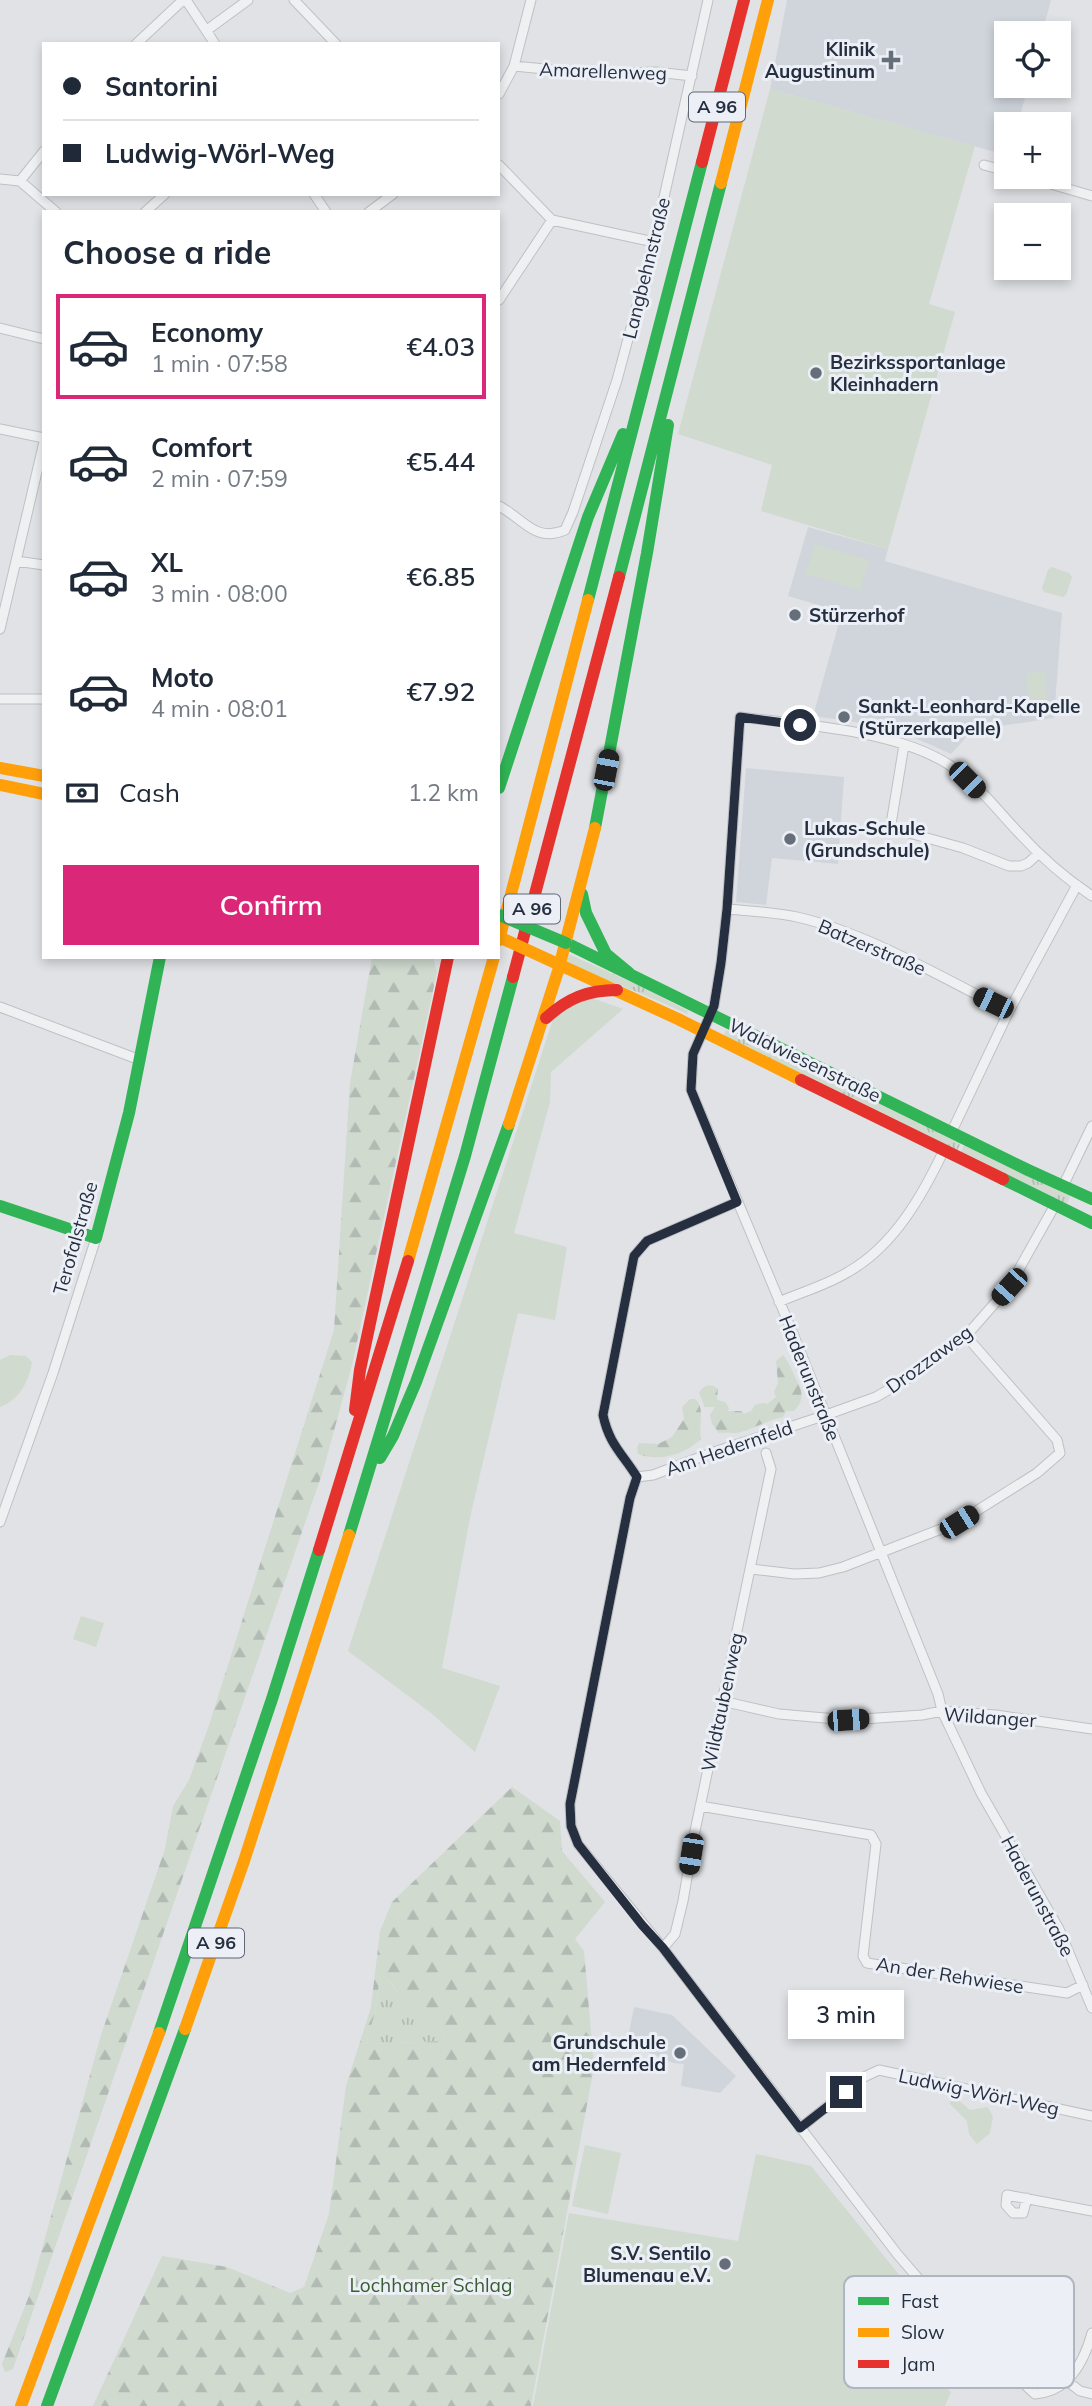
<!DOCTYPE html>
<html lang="en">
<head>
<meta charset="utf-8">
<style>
	body { margin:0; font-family:Mulish,sans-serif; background:#f6f6f7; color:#1f2937; height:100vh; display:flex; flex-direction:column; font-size:26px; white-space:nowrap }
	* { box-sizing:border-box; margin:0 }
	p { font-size:23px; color:#747a83 }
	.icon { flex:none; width:38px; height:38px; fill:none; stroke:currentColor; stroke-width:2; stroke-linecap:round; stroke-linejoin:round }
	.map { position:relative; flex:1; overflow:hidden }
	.details { position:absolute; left:42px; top:210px; width:458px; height:749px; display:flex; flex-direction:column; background:#fff; border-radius:0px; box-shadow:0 4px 10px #0003 }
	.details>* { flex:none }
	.hud { position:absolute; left:42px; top:42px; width:458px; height:154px; border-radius:0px; box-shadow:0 4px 10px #0003; display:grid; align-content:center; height:154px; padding:0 21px; background:#fff }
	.tools { position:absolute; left:994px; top:21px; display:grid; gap:14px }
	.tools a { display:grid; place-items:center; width:77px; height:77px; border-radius:0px; background:#fff; box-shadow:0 4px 10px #0003; font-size:35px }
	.end { position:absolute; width:32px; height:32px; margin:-16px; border:9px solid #252f40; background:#fff; box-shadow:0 0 0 4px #fff }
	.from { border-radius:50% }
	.bubble { position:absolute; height:49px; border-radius:0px; background:#fff; box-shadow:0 4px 10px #0003; font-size:23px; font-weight:600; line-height:49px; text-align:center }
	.car { position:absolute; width:21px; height:42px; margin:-21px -10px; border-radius:9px; box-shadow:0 0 5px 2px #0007; background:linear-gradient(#222 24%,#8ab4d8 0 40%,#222 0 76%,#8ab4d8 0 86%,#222 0) }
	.hud b { display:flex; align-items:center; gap:24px; height:66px; font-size:26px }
	.hud b+b { border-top:2px solid #e0e1e3 }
	.hud i { width:18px; height:18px; background:#1f2937 }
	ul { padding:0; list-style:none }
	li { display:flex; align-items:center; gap:21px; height:105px; margin:0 14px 10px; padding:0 7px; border:4px solid transparent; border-radius:0px }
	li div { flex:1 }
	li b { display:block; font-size:26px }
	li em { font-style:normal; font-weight:600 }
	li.selected { border-color:#db2777 }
	li>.icon { width:63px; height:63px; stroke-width:1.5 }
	h2 { padding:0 21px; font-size:32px; line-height:84px }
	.pay { display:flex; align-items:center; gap:18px; height:77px; padding:0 21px; font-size:26px }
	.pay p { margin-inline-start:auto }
	.primary-button { display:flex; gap:14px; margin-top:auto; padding:14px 21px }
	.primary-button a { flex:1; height:80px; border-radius:0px; background:#db2777; color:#fff; font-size:28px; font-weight:600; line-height:80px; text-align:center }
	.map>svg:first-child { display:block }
	.built { fill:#d0d5dc }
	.grass { fill:url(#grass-tufts) }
	.forest { fill:url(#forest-firs); fill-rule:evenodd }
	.park { fill:#d0dacf }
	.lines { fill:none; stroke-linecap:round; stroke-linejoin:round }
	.street-casing { stroke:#bec0c3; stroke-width:11 }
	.street { stroke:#eff0f2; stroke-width:9 }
	.fast { stroke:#30b455; stroke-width:12 }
	.slow { stroke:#ff9f0a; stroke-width:12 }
	.jam { stroke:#e5322d; stroke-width:12 }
	.fast-bridge { stroke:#30b455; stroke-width:12 }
	.slow-bridge { stroke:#ff9f0a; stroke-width:12 }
	.route { stroke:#252f40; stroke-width:9 }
	.poi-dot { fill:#666e7a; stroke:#ecf0f6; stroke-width:2.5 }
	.labels { text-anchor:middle; stroke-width:6; stroke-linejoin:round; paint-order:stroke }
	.shield { fill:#ecf0f6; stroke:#616977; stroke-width:2 }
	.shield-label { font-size:18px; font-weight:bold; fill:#252f40 }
	.poi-label { font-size:19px; font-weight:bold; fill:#252f40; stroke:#ecf0f6; text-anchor:start }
	.street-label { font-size:19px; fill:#252f40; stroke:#ecf0f6 }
	.park-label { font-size:19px; fill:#3a5d31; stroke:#ecf0f6 }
	.key { fill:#ecf0f6; stroke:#b0b6bf; stroke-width:2 }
	.key-label { font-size:19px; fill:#252f40 }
</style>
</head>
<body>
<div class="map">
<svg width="1092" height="2406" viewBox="0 0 1092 2406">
	<defs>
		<pattern id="grass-tufts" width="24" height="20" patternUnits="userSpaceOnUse" patternTransform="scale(1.75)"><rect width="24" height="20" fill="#d0dacf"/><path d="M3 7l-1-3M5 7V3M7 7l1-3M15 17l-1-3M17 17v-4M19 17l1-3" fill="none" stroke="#b2bbb3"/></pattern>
		<pattern id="forest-firs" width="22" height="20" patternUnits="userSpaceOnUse" patternTransform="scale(1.75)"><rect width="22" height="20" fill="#d0dacf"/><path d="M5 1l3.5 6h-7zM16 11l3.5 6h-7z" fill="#b2bbb3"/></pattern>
	</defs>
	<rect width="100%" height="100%" fill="#e0e2e5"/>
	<path class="built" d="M787,0H1051L1042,33H1006V86H1028L1018,124H1006V155L770,89Z
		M808,527L888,549L885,561L1062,613L1054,718L973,730L951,754L909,735L855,722L813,716L842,612L788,596Z
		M746,768L844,777L838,864L772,858L766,905L736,902Z
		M634,2007L672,2015L736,2076L720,2093L681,2086L684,2064L673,2063L627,2043Z"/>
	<path class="grass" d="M568,954L638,985L688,1011L687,1014C647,995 606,980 565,963Z
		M726,1030L796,1065H806L962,1142L956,1152L723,1037Z
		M965,1143L1070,1196L1066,1206L960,1154Z
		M380,1974C391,1982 396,1990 404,2000C414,2011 427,2016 440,2021L444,2041L366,2044L376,2009Z"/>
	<path class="forest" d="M372,957H433L437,972L352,1365L323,1471L13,2369L5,2372L2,2364L29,2296L101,2035L165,1849L173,1806L189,1780L209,1725L334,1330L350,1083Z
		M783,1355C790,1364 792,1371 797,1381C803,1392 804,1401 794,1411H786L783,1417C767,1421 756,1427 741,1432C733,1434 726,1432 719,1433L712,1424L710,1415L715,1407H705L699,1393C703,1385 711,1383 718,1389L717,1400L725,1402L729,1408L728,1411H741L744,1414L751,1411L755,1405L763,1403L767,1404L776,1397L774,1392L778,1383L776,1361Z
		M690,1399H695C706,1408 698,1425 701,1439C684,1455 659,1462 638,1454L637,1447L639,1443L658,1444L672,1437L684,1419L682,1407Z
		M512,1787L560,1821L562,1851L605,1902L575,1939L584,1951L594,2067L531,2406H93L162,2256L227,2267L290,2293L304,2287L329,2214L346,2086L371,2007L380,1931L392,1902ZM380,1975C392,1981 396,1990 404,2000C414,2011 427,2016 440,2021L444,2041L366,2044L376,2009Z"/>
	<path class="park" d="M770,89L975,146L929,304L955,312L888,549L761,511L772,465L678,434Z
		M815,544L869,560L860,590L806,574Z
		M1052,567L1069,573L1072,577L1066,595L1063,597L1044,592L1042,588L1048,570Z
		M1045,672L1047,699L1028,700L1026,673Z
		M592,998L623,1009L551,1072L550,1102L514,1233L567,1247L555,1320L518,1313L471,1513L442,1668L500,1686L475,1752L431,1713L348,1651L555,1013Z
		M10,1355L26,1356L32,1362C28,1383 20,1399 0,1407V1360Z
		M81,1616L104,1623L96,1647L73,1639Z
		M956,2098L970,2110L988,2107L993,2117L990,2133L977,2144L969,2134L967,2121L949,2103Z
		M585,2145L621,2153L608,2214L572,2206Z
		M756,2154L811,2166L909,2287L891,2339L951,2392L945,2406H533L569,2213L738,2241Z"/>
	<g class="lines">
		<defs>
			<path id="street" d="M186,0L215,44
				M294,0L336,44
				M207,30L248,0
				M136,44L183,0
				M514,66L596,74L656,72L692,76
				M499,94L514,66L531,0
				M499,165L552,220L654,242
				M984,165L1006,171
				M1027,177L1092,196
				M0,179L20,181L56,212
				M20,181L44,151
				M314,194L326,212
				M145,212L165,194
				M369,212L393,194
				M499,300L552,220
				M0,328L44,339
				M0,429L44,438
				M499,506C524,519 535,543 565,530L573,512L617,380L654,242L708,0
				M16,561L44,565
				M0,629L44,442
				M0,699H44
				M904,745L891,824L895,829L963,848L1009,866H1021L1028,863L1038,854
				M1092,896C1065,878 1041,857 1019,833C999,812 976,782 951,766C897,730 804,725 740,717L727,909L721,963L714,1006L693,1054L691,1090L794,1336L938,1694L942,1711L981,1793L1059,1929L1092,2008
				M727,909C750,911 774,912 797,917C868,933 944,979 1009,1011
				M0,1007L140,1060
				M952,1131L1009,1011L1077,885
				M1063,1186L1092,1126
				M779,1302C802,1292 827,1285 848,1272C894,1246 922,1196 944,1150
				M637,1477L630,1498L570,1804L571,1826L578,1844L663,1948L898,2255L957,2323L1035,2394C1068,2392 1084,2362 1092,2333
				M637,1477L653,1475L714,1452L826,1415L876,1397L912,1376L966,1336L1009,1287L1055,1205
				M637,1477C622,1453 610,1446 603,1415L634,1256L647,1241L737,1202
				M0,1522L53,1373L96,1238
				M751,1569L794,1574L819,1573L843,1567L959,1522L1037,1473L1060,1453L1057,1440L966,1336
				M722,1701L779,1714L848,1720L922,1715L942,1711L996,1715L1092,1729
				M700,1806L871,1835L876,1844L863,1956L867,1963L1067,1993L1083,1985
				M663,1948L675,1934L683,1901L695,1831L771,1469L766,1453
				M800,2128L864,2077L879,2070L1092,2116
				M1027,2198L1023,2213H1013L1006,2205L1007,2195L1092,2211
				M1067,2381L1080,2391L1092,2394"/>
		</defs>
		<use href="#street" class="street-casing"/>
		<use href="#street" class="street"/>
		<path class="fast" d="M619,577L721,183
			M588,600L702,162
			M499,788L588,517L623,434
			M595,828L647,553L668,425
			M582,894L586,913L606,954L629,973
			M566,943L1028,1170L1092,1199
			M1003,1179L1092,1223
			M0,1206L96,1238L129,1113L160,957
			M380,1458L393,1436L416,1382L509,1124
			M349,1535L465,1156L513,977
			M159,2033L272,1699L319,1550
			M47,2406L185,2029"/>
		<path class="slow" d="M721,183L768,0
			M0,768L44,776
			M0,785L44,794
			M499,940L588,600
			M560,965L678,1019L801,1080
			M509,1124L558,971L595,828
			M408,1261L494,957
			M185,2029L244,1861L349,1535
			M21,2406L159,2033"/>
		<path class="jam" d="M702,162L744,0
			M513,977L619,577
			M546,1018C568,998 588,990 617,990
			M801,1080L1003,1179
			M355,1410L360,1370L448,957
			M319,1550L408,1261"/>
		<path class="fast-bridge" d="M499,915L566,943"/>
		<path class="slow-bridge" d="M499,937L560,965"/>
	</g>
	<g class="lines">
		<path class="route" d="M800,725L740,717L727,909L721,963L714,1006L693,1054L691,1090L737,1202L647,1241L634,1256L603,1415C609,1444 622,1453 637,1477L630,1498L570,1804L571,1826L578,1844L642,1925L663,1948L800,2128L846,2092"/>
	</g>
	<g class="poi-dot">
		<path d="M887.5 49.5h7v7h7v7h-7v7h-7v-7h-7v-7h7z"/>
		<circle cx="816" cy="373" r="7"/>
		<circle cx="795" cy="615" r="7"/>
		<circle cx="844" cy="717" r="7"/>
		<circle cx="790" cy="839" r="7"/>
		<circle cx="680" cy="2053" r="7"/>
		<circle cx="725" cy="2264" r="7"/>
	</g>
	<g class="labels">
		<g class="shield">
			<rect x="689" y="92.5" width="56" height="29" rx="5"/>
			<rect x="504" y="894.5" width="56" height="29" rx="5"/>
			<rect x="188" y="1928.5" width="56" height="29" rx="5"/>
		</g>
		<g class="shield-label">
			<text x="717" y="113">A 96</text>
			<text x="532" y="915">A 96</text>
			<text x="216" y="1949">A 96</text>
		</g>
		<g class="poi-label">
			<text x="875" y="56" text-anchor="end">Klinik<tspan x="875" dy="22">Augustinum</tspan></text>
			<text x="830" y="369">Bezirkssportanlage<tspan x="830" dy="22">Kleinhadern</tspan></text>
			<text x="809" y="622">Stürzerhof</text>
			<text x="858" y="713">Sankt-Leonhard-Kapelle<tspan x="858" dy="22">(Stürzerkapelle)</tspan></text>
			<text x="804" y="835">Lukas-Schule<tspan x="804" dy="22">(Grundschule)</tspan></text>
			<text x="666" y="2049" text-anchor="end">Grundschule<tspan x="666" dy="22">am Hedernfeld</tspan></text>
			<text x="711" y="2260" text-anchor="end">S.V. Sentilo<tspan x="711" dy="22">Blumenau e.V.</tspan></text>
		</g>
		<g class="street-label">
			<text transform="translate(603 71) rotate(2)" y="7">Amarellenweg</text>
			<text transform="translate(646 268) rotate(-76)" y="7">Langbehnstraße</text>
			<text transform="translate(872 947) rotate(23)" y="7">Batzerstraße</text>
			<text transform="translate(805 1060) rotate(26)" y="7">Waldwiesenstraße</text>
			<text transform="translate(75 1238) rotate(-74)" y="7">Terofalstraße</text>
			<text transform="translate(929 1359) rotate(-36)" y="7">Drozzaweg</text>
			<text transform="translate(810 1378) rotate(68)" y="7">Haderunstraße</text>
			<text transform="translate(729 1448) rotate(-19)" y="7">Am Hedernfeld</text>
			<text transform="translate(722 1702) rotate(-78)" y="7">Wildtaubenweg</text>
			<text transform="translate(990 1717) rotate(4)" y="7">Wildanger</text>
			<text transform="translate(1038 1896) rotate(62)" y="7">Haderunstraße</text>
			<text transform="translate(950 1975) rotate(9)" y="7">An der Rehwiese</text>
			<text transform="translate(979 2092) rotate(12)" y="7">Ludwig-Wörl-Weg</text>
		</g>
		<g class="park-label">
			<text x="431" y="2292">Lochhamer Schlag</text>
		</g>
	</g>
	<rect x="844" y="2276" width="230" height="112" rx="10" class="key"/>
	<rect x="858" y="2297" width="31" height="8" fill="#30b455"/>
	<rect x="858" y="2328" width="31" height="9" fill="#ff9f0a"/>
	<rect x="858" y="2360" width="31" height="8" fill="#e5322d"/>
	<g class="key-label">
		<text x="901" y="2308">Fast</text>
		<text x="901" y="2339">Slow</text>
		<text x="901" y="2371">Jam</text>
	</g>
</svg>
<div class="tools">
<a><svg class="icon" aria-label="locate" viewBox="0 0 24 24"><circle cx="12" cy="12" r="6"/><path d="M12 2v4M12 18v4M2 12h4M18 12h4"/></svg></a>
<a>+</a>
<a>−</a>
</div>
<i class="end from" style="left:800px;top:725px"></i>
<i class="end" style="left:846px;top:2092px"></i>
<div class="bubble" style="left:788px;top:1990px;width:116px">3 min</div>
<i class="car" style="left:606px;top:770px;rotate:11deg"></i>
<i class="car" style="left:967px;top:780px;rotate:135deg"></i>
<i class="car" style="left:993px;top:1003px;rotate:296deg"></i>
<i class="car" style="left:1009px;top:1287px;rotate:222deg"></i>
<i class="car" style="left:959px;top:1522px;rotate:58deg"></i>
<i class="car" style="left:848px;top:1720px;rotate:86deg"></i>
<i class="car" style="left:691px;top:1854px;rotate:189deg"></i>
<div class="hud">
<b><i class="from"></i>Santorini</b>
<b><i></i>Ludwig-Wörl-Weg</b>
</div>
<section class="details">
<h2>Choose a ride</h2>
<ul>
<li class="selected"><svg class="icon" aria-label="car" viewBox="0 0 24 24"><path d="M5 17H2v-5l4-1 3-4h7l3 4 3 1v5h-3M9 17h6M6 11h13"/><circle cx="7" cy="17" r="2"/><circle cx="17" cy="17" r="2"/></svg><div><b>Economy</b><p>1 min · 07:58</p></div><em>€4.03</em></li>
<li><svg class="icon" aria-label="car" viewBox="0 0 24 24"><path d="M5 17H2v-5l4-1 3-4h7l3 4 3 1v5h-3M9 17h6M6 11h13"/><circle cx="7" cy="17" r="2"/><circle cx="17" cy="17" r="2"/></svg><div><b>Comfort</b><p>2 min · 07:59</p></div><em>€5.44</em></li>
<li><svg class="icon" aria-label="car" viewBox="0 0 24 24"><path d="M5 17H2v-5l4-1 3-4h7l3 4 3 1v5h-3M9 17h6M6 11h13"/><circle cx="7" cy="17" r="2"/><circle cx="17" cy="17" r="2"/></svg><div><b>XL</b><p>3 min · 08:00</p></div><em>€6.85</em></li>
<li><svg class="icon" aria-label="car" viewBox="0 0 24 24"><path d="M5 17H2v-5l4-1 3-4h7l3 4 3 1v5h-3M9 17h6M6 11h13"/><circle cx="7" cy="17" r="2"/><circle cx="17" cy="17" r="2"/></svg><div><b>Moto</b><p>4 min · 08:01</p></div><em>€7.92</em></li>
</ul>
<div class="pay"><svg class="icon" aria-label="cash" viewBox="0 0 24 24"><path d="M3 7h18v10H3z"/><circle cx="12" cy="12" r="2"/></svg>Cash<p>1.2 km</p></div>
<div class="primary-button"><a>Confirm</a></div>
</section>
</div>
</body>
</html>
